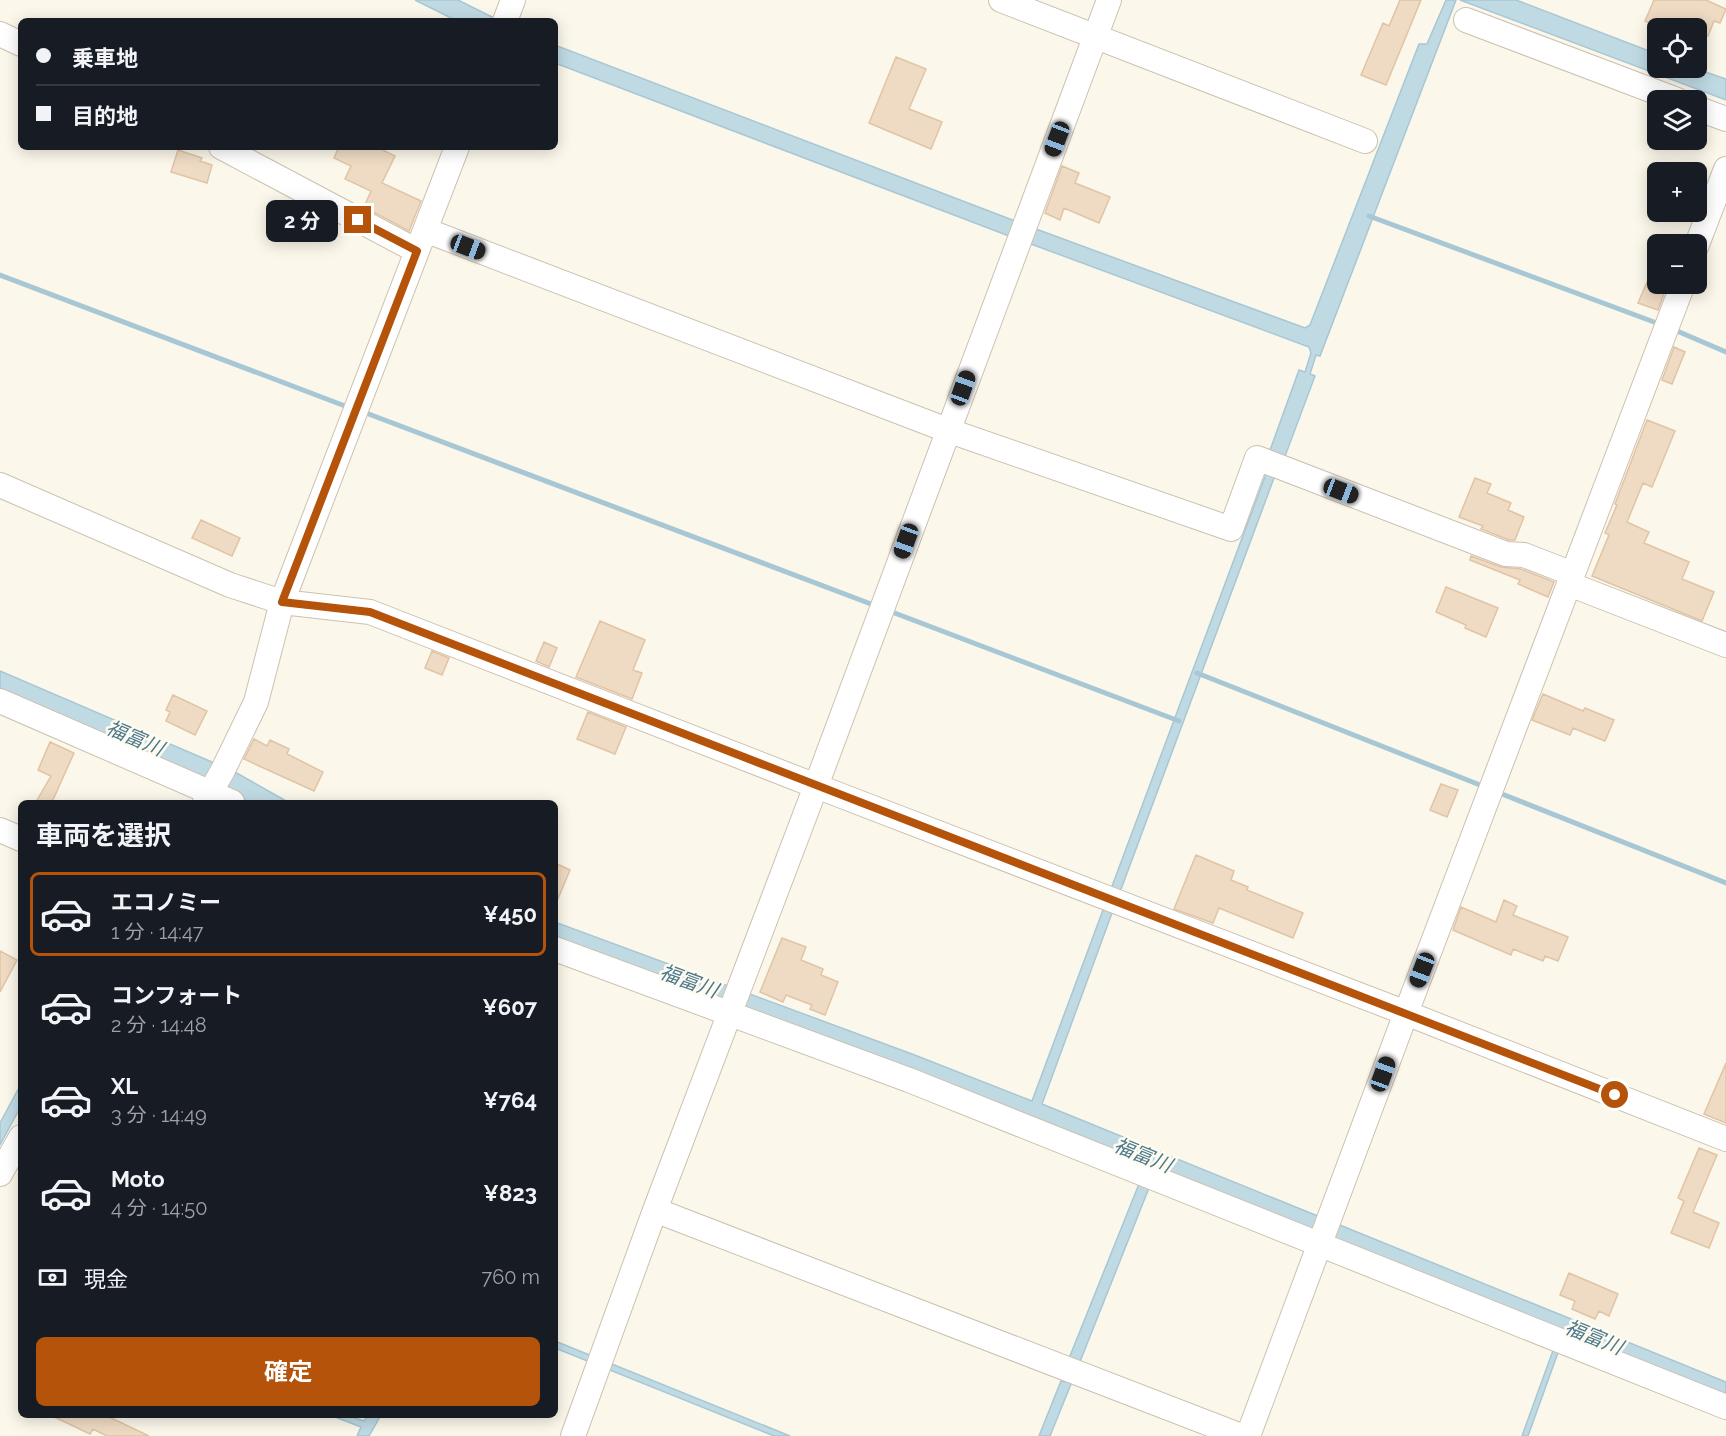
<!DOCTYPE html>
<html lang="ja">
<head>
<meta charset="utf-8">
<style>
	body { margin:0; font-family:Raleway,"Noto Sans JP",sans-serif; background:#20242c; color:#f1f3f6; height:100vh; display:flex; flex-direction:column; font-size:22px; white-space:nowrap }
	* { box-sizing:border-box; margin:0 }
	p { font-size:20px; color:#9ea1a6 }
	.icon { flex:none; width:33px; height:33px; fill:none; stroke:currentColor; stroke-width:2; stroke-linecap:round; stroke-linejoin:round }
	.map { position:relative; flex:1; overflow:hidden }
	.side { position:absolute; left:18px; top:800px; width:540px; height:618px; display:flex; flex-direction:column; background:#171b24; border-radius:9px; box-shadow:0 3px 15px #0003 }
	.side>* { flex:none }
	.hud { position:absolute; left:18px; top:18px; width:540px; height:132px; border-radius:9px; box-shadow:0 3px 15px #0003; display:grid; align-content:center; height:132px; padding:0 18px; background:#171b24 }
	.controls { position:absolute; left:1647px; top:18px; display:grid; gap:12px }
	.controls a { display:grid; place-items:center; width:60px; height:60px; border-radius:9px; background:#171b24; box-shadow:0 3px 15px #0003; font-size:30px }
	.end { position:absolute; width:27px; height:27px; margin:-14px; border:8px solid #b45309; background:#fff; box-shadow:0 0 0 3px #fff }
	.from { border-radius:50% }
	.bubble { position:absolute; height:42px; border-radius:9px; background:#171b24; box-shadow:0 3px 15px #0003; font-size:20px; font-weight:700; line-height:42px; text-align:center }
	.car { position:absolute; width:18px; height:36px; margin:-18px -9px; border-radius:8px; box-shadow:0 0 4px 2px #0007; background:linear-gradient(#222 24%,#8ab4d8 0 40%,#222 0 76%,#8ab4d8 0 86%,#222 0) }
	.hud b { display:flex; align-items:center; gap:21px; height:57px; font-size:22px }
	.hud b+b { border-top:2px solid #363941 }
	.hud i { width:15px; height:15px; background:#f1f3f6 }
	ul { padding:0; list-style:none }
	li { display:flex; align-items:center; gap:18px; height:84px; margin:0 12px 9px; padding:0 6px; border:3px solid transparent; border-radius:9px }
	li div { flex:1 }
	li b { display:block; font-size:22px }
	li em { font-style:normal; font-weight:700 }
	li.on { border-color:#b45309 }
	li>.icon { width:54px; height:54px; stroke-width:1.5 }
	h2 { padding:0 18px; font-size:27px; line-height:72px }
	.pay { display:flex; align-items:center; gap:15px; height:66px; padding:0 18px; font-size:22px }
	.pay p { margin-inline-start:auto }
	.cta { display:flex; gap:12px; margin-top:auto; padding:12px 18px }
	.cta a { flex:1; height:69px; border-radius:9px; background:#b45309; color:#fff; font-size:24px; font-weight:700; line-height:69px; text-align:center }
	.map>svg:first-child { display:block }
	.water { fill:#c0dae4; stroke:#a7c7d5; stroke-width:1.5 }
	.lines { fill:none; stroke-linecap:round; stroke-linejoin:round }
	.stream { stroke:#a7c7d5; stroke-width:5 }
	.building { fill:#efdbc4; stroke:#e0c4a5; stroke-width:1.5 }
	.minor-casing { stroke:#cdc1b1; stroke-width:26 }
	.minor { stroke:#fff; stroke-width:24 }
	.route { stroke:#b45309; stroke-width:8 }
	.labels { text-anchor:middle; stroke-width:5; stroke-linejoin:round; paint-order:stroke }
	.water-label { font-size:20px; font-style:italic; fill:#4d798d; stroke:#fefbf1 }
</style>
</head>
<body>
<div class="map">
<svg width="1726" height="1436" viewBox="0 0 1726 1436">
	<rect width="100%" height="100%" fill="#fbf7ea"/>
	<path class="water" d="M415,0H458L492,17L491,21H457Z
		M1446,0H1456L1320,356L1316,355L1310,374L1315,376L1284,459L1272,476L1274,478L1120,892L1109,912L1112,913L1042,1104L1726,1382V1401L1564,1336L1528,1436H1522L1559,1334L1151,1183L1079,1364L1075,1363L1069,1383L1071,1384L1050,1436H1039L1061,1381L1065,1382L1071,1363L1068,1361L1141,1179L555,949V922L912,1054L1032,1101L1103,910H1106L1111,889L1266,474L1268,475L1269,453L1299,370L1305,372L1311,353L1309,347L1031,244L1032,240L1009,236L555,63V45L1036,229L1305,328L1310,325L1419,44H1427Z
		M1460,0H1516L1657,54L1658,68H1694L1726,79V100Z
		M0,671L233,771L288,802H249L209,782L0,688Z
		M21,1084V1106L0,1145V1123Z
		M555,1341L790,1436H774L555,1348Z
		M330,1415H346L364,1421L368,1415H381L369,1436H357L361,1427Z"/>
	<g class="lines">
		<path class="stream" d="M1369,216L1654,322
			M0,275L345,406
			M1677,331L1726,352
			M366,413L871,604
			M892,612L1179,721
			M1197,673L1480,785
			M1502,794L1726,883"/>
	</g>
	<path class="building" d="M1400,0H1421L1386,85L1361,75L1383,23L1389,26Z
		M1654,0H1706L1726,9L1720,23L1714,21L1708,36L1696,31V28H1662L1645,21Z
		M896,57L926,69L909,109L942,122L931,149L869,123Z
		M339,147H377L395,156L382,183L421,201L409,231L364,207L371,191L345,179L351,166L334,158Z
		M178,150L202,158L200,161L212,165L207,183L171,172Z
		M1062,166L1079,173L1075,183L1110,197L1099,223L1064,208L1060,220L1045,213Z
		M1648,280L1666,288L1658,310L1638,303Z
		M1674,347L1685,352L1672,384L1662,380Z
		M1647,420L1675,431L1652,487L1643,483L1627,522L1649,532L1644,543L1689,562L1682,579L1714,592L1702,621L1592,576L1609,535L1605,533L1617,505L1615,504Z
		M1475,478L1491,484L1487,493L1511,503L1508,510L1524,517L1515,540H1509L1481,529L1483,526L1459,517Z
		M201,520L240,538L232,556L192,538Z
		M1471,556L1501,567L1521,569L1554,582L1548,597L1518,584L1520,580L1470,560Z
		M1446,587L1498,608L1486,637L1465,628L1466,625L1436,612Z
		M600,621L645,640L633,670L642,673L632,699L576,677Z
		M544,642L557,648L549,667L536,661Z
		M432,651L449,658L442,675L425,668Z
		M1543,694L1583,711L1585,708L1614,720L1605,741L1573,728L1570,735L1532,720Z
		M173,695L207,711L195,735L166,721L170,712L166,710Z
		M588,712L626,727L615,754L577,739Z
		M254,739L267,746L270,740L289,749L287,754L323,772L314,791L244,759Z
		M50,742L74,753L52,802H36L51,776L38,770Z
		M1441,784L1458,790L1447,817L1430,810Z
		M1196,855L1234,871L1231,880L1248,887L1247,890L1303,913L1293,938L1219,908L1213,923L1174,909Z
		M555,863L570,870L555,906Z
		M1504,900L1517,906L1513,915L1568,937L1558,961L1545,956L1543,961L1513,949L1511,955L1453,930L1461,907L1496,922Z
		M782,938L806,947L801,960L823,969L821,975L838,982L825,1015L810,1009L812,1005L786,995L783,1002L760,992Z
		M0,951L17,960L0,992Z
		M1726,1063V1123L1704,1114Z
		M1699,1148L1717,1155L1693,1212L1719,1223L1709,1248L1671,1233L1684,1201L1678,1198Z
		M1569,1273L1618,1294L1609,1316L1599,1311L1595,1319L1572,1309L1575,1301L1560,1295Z
		M48,1414H103L149,1436H107L93,1429L90,1434Z"/>
	<g class="lines">
		<defs>
			<path id="minor" d="M1001,0L1365,141
				M1466,20L1677,100
				M505,21L513,0
				M0,34L21,44
				M1696,108L1726,119
				M221,147L417,251
				M425,230L947,430L1231,529L1257,458L1506,554L1524,555L1573,574
				M1696,247L1726,169
				M0,485L230,585L282,602L370,612L816,786L1406,1013L1726,1139
				M1569,584L1726,645
				M0,701L232,802
				M205,802L223,770L256,702L282,602L457,147
				M0,830L21,839
				M555,949L909,1080L1726,1407
				M0,1174L21,1137
				M655,1210L1241,1436
				M573,1436L655,1210L816,786L1109,0
				M1248,1436L1406,1013L1683,284"/>
		</defs>
		<use href="#minor" class="minor-casing"/>
		<use href="#minor" class="minor"/>
	</g>
	<g class="lines">
		<path class="route" d="M358,220L417,251L282,602L370,612L1615,1095"/>
	</g>
	<g class="labels">
		<g class="water-label">
			<text transform="translate(135 738) rotate(23)" y="7">福富川</text>
			<text transform="translate(689 981) rotate(20)" y="7">福富川</text>
			<text transform="translate(1143 1155) rotate(22)" y="7">福富川</text>
			<text transform="translate(1594 1337) rotate(22)" y="7">福富川</text>
		</g>
	</g>
</svg>
<div class="controls">
<a><svg class="icon" aria-label="locate" viewBox="0 0 24 24"><circle cx="12" cy="12" r="6"/><path d="M12 2v4M12 18v4M2 12h4M18 12h4"/></svg></a>
<a><svg class="icon" aria-label="layers" viewBox="0 0 24 24"><path d="M12 4l9 5-9 5-9-5zM3 14l9 5 9-5"/></svg></a>
<a>+</a>
<a>−</a>
</div>
<i class="end from" style="left:1615px;top:1095px"></i>
<i class="end" style="left:358px;top:220px"></i>
<div class="bubble" style="left:266px;top:200px;width:72px">2 分</div>
<i class="car" style="left:1057px;top:139px;rotate:201deg"></i>
<i class="car" style="left:468px;top:247px;rotate:111deg"></i>
<i class="car" style="left:963px;top:388px;rotate:20deg"></i>
<i class="car" style="left:1341px;top:491px;rotate:111deg"></i>
<i class="car" style="left:906px;top:541px;rotate:200deg"></i>
<i class="car" style="left:1422px;top:970px;rotate:201deg"></i>
<i class="car" style="left:1383px;top:1074px;rotate:20deg"></i>
<div class="hud">
<b><i class="from"></i>乗車地</b>
<b><i></i>目的地</b>
</div>
<section class="side">
<h2>車両を選択</h2>
<ul>
<li class="on"><svg class="icon" aria-label="car" viewBox="0 0 24 24"><path d="M5 17H2v-5l4-1 3-4h7l3 4 3 1v5h-3M9 17h6M6 11h13"/><circle cx="7" cy="17" r="2"/><circle cx="17" cy="17" r="2"/></svg><div><b>エコノミー</b><p>1 分 · 14:47</p></div><em>¥450</em></li>
<li><svg class="icon" aria-label="car" viewBox="0 0 24 24"><path d="M5 17H2v-5l4-1 3-4h7l3 4 3 1v5h-3M9 17h6M6 11h13"/><circle cx="7" cy="17" r="2"/><circle cx="17" cy="17" r="2"/></svg><div><b>コンフォート</b><p>2 分 · 14:48</p></div><em>¥607</em></li>
<li><svg class="icon" aria-label="car" viewBox="0 0 24 24"><path d="M5 17H2v-5l4-1 3-4h7l3 4 3 1v5h-3M9 17h6M6 11h13"/><circle cx="7" cy="17" r="2"/><circle cx="17" cy="17" r="2"/></svg><div><b>XL</b><p>3 分 · 14:49</p></div><em>¥764</em></li>
<li><svg class="icon" aria-label="car" viewBox="0 0 24 24"><path d="M5 17H2v-5l4-1 3-4h7l3 4 3 1v5h-3M9 17h6M6 11h13"/><circle cx="7" cy="17" r="2"/><circle cx="17" cy="17" r="2"/></svg><div><b>Moto</b><p>4 分 · 14:50</p></div><em>¥823</em></li>
</ul>
<div class="pay"><svg class="icon" aria-label="cash" viewBox="0 0 24 24"><path d="M3 7h18v10H3z"/><circle cx="12" cy="12" r="2"/></svg>現金<p>760 m</p></div>
<div class="cta"><a>確定</a></div>
</section>
</div>
</body>
</html>
